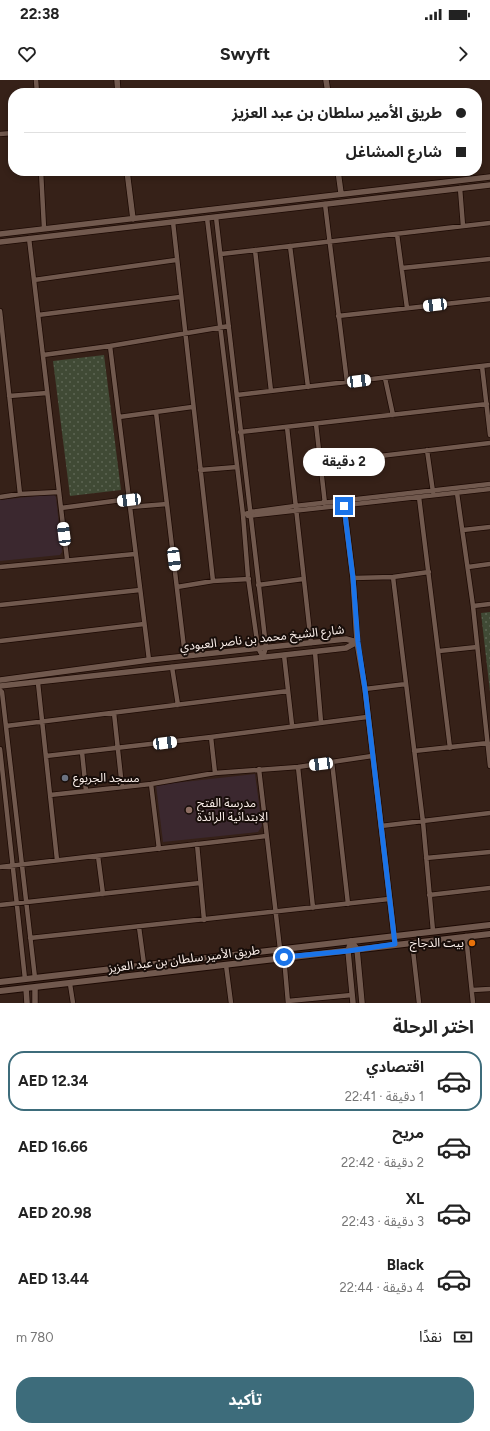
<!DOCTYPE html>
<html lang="ar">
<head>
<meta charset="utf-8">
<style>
	body { margin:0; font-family:Figtree,"Noto Sans Arabic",sans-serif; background:#f6f6f6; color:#222; direction:rtl; height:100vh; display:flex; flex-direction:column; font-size:15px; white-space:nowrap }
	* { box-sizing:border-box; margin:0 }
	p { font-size:13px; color:#767676 }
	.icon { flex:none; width:22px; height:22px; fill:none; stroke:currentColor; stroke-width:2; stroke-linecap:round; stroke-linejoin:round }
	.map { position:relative; height:923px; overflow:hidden; direction:ltr }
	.drawer { display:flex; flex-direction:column; background:#fff; flex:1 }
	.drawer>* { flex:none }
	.banner { position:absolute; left:8px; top:8px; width:474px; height:88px; border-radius:16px; box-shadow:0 2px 6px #0003; direction:rtl; display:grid; align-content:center; height:88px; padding:0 16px; background:#fff }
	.end { position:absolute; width:18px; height:18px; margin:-9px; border:5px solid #1a73e8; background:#fff; box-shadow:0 0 0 2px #fff }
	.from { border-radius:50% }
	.bubble { position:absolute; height:28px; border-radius:14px; background:#fff; box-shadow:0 2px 6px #0003; font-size:13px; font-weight:700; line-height:28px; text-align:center; direction:rtl }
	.car { position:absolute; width:12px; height:24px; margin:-12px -6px; border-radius:5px; box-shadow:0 0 3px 1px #0007; background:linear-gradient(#fff 24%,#345 0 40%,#fff 0 76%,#345 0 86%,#fff 0) }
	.banner b { display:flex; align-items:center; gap:14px; height:38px; font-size:15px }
	.banner b+b { border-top:1px solid #e0e0e0 }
	.banner i { width:10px; height:10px; background:#222 }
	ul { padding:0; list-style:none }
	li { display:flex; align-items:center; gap:12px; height:60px; margin:0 8px 6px; padding:0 8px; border:2px solid transparent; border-radius:16px }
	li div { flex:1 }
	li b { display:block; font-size:15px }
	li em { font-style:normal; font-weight:700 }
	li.on { border-color:#3d6c7b }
	li>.icon { width:36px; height:36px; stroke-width:1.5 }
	h2 { padding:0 16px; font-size:18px; line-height:48px }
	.pay { display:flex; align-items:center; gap:10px; height:44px; padding:0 16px; font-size:15px }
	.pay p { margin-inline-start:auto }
	.button { display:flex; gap:8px; margin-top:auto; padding:8px 16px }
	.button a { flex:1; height:46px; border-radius:16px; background:#3d6c7b; color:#fff; font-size:16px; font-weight:700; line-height:46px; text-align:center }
	.status { display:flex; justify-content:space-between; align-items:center; height:28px; padding:0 20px; background:#fff; direction:ltr }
	.status svg { height:11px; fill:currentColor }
	header { display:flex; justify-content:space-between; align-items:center; height:52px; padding:0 16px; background:#fff; font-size:18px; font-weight:700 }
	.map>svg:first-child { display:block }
	.education { fill:#3b282f }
	.park { fill:url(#park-dots) }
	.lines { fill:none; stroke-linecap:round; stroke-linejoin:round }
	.minor-casing { stroke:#1d0a04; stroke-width:6 }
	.tertiary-casing { stroke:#1d0a04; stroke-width:7 }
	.secondary-casing { stroke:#1d0a04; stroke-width:8 }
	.minor { stroke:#71594e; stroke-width:4.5 }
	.tertiary { stroke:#71594e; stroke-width:5.5 }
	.secondary { stroke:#71594e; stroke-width:6 }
	.route { stroke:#1a73e8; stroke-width:5 }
	.worship-dot { fill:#6b7280; stroke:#170d09; stroke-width:1.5 }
	.education-dot { fill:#8d6e63; stroke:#170d09; stroke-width:1.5 }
	.food-dot { fill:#e8710a; stroke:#170d09; stroke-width:1.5 }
	.labels { text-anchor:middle; stroke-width:4; stroke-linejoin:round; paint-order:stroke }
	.street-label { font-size:12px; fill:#fef2ed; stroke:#170d09 }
	.poi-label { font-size:12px; fill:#fef2ed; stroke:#170d09; text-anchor:start }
</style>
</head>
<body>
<div class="status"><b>22:38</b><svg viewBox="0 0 49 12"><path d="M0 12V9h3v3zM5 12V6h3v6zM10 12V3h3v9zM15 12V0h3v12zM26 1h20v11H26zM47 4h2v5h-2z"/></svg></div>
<header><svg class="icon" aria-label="forward" viewBox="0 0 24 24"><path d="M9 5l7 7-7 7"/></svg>Swyft<svg class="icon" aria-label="heart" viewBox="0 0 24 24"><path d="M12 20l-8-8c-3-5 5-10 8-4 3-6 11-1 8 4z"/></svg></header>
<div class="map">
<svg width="490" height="923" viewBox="0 0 490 923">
	<defs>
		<pattern id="park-dots" width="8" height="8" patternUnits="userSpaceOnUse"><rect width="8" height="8" fill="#404a35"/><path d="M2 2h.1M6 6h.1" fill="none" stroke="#5d6553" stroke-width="1.8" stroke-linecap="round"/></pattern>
	</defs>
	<rect width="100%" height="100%" fill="#362118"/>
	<path class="education" d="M53,414L56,417L62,472L60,475L0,481V420Z
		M255,694L262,746L258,752L163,762L156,705Z"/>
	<path class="park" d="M104,275L121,410L70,416L53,281Z
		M490,532V612L481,533Z"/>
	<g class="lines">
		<defs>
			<path id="minor" d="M36,0L37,13
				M0,54L13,53
				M41,91L44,148
				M460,108L463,146
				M325,124L347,302
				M216,137L266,567L263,577
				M207,138L243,435L248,497L258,568L263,577
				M173,142L213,501
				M397,154L407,228
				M29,158L67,479
				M290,166L308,307
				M255,170L271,311
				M221,174L490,143
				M402,188L490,179
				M34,200L176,180
				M0,231L20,414
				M38,235L180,217
				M338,236L490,219
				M110,266L149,580
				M43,275L110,266L229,246
				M482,286L490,355
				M385,298L393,335
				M237,315L490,285
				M9,316L47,313
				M156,332L185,576
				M119,337L192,327
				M316,344L325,424
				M287,347L311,563
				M240,352L487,324
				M427,370L433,412
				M321,383L490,363
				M200,390L237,387
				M457,413L473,526L490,686
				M0,417L20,414L59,412
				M419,417L450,668
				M130,427L167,424
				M61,428L129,419
				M243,435L250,432L295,426L490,404
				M248,436L490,409
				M463,450L490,447
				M0,487L135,474
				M468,487L490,484
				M393,497L423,742L433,851
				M353,498L393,497L429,492
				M258,505L303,499
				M177,507L213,501L249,499
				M0,525L140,510
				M473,526L490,524
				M0,561L144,544
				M439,571L477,567
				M315,572L321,642
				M284,575L292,645
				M172,587L178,625
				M38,603L57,780
				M365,609L406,604
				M0,610L2,612L35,898
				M114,633L122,707
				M6,646L288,611
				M211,657L215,693
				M0,669L25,899
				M414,671L488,663
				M82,672L86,711
				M46,676L211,657L367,637
				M332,682L348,824
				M298,687L313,828
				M259,689L280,869
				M151,704L159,769
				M50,715L151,704L215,693L298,687L372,676
				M381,746L490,733
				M197,764L204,840
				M98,776L103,814
				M426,778L490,772
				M0,787L266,756
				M429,815L490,808
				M0,825L200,803
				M139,847L144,884
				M466,856L473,923
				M30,858L389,819
				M412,862L419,923
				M284,877L288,923
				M226,885L231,923
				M70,904L73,923
				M472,910L490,909
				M288,921L352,915"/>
			<path id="tertiary" d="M117,0L118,13
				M326,0L328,13
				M127,91L133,139
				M338,91L341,113
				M0,154L490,97
				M0,162L490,105
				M344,426L353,498L357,562L365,609L395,864
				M0,600L149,580L346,559L357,562
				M0,606L284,575L346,568L357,562
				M26,908L27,923
				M35,908V923
				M353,923L348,871L351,861L357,869L362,923"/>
			<path id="secondary" d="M0,902L490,845
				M0,911L490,854"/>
		</defs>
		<use href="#minor" class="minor-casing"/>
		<use href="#tertiary" class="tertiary-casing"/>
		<use href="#secondary" class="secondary-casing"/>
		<use href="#minor" class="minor"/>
		<use href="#tertiary" class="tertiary"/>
		<use href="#secondary" class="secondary"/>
	</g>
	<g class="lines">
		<path class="route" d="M284,877L348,871L395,864L365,609L358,562L353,498L344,426"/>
	</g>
	<circle class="worship-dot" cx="65" cy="698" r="4"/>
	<circle class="education-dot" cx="189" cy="730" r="4"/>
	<circle class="food-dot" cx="472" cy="863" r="4"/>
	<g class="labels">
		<g class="street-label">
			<text transform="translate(262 558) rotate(-6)" y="4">شارع الشيخ محمد بن ناصر العبودي</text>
			<text transform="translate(184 879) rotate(-7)" y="4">طريق الأمير سلطان بن عبد العزيز</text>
		</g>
		<g class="poi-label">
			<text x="73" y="702">مسجد الجربوع</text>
			<text x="197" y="727">مدرسة الفتح<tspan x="197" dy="14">الابتدائية الرائدة</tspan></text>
			<text x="464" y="867" text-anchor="end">بيت الدجاج</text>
		</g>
	</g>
</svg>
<i class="end from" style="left:284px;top:877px"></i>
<i class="end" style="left:344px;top:426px"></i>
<div class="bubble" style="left:303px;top:368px;width:82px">2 دقيقة</div>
<i class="car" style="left:435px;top:225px;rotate:263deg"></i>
<i class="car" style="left:359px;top:301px;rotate:83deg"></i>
<i class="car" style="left:129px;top:420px;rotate:263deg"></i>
<i class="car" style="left:64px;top:454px;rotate:353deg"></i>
<i class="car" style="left:174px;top:479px;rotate:173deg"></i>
<i class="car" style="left:165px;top:663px;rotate:83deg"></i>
<i class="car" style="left:321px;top:684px;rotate:263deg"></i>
<div class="banner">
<b><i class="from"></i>طريق الأمير سلطان بن عبد العزيز</b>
<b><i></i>شارع المشاغل</b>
</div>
</div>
<section class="drawer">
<h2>اختر الرحلة</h2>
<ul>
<li class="on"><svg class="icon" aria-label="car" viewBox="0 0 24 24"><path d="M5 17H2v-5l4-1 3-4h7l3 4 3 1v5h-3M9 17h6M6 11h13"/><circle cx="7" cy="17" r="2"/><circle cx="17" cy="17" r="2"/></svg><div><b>اقتصادي</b><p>1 دقيقة · 22:41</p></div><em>AED 12.34</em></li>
<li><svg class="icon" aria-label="car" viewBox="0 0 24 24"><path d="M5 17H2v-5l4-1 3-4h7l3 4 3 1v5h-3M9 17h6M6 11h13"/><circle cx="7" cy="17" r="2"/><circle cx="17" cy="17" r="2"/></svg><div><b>مريح</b><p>2 دقيقة · 22:42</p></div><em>AED 16.66</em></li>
<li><svg class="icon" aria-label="car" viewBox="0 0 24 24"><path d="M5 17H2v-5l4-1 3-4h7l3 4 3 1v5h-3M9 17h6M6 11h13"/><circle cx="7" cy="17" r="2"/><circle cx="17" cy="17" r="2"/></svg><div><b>XL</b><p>3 دقيقة · 22:43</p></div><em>AED 20.98</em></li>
<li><svg class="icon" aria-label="car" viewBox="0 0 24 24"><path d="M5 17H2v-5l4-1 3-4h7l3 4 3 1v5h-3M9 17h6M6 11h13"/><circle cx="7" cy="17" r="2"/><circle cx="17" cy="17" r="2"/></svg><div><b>Black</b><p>4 دقيقة · 22:44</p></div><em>AED 13.44</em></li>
</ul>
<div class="pay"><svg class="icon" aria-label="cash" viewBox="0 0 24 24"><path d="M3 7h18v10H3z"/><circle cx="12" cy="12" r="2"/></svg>نقدًا<p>780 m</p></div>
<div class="button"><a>تأكيد</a></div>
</section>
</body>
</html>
